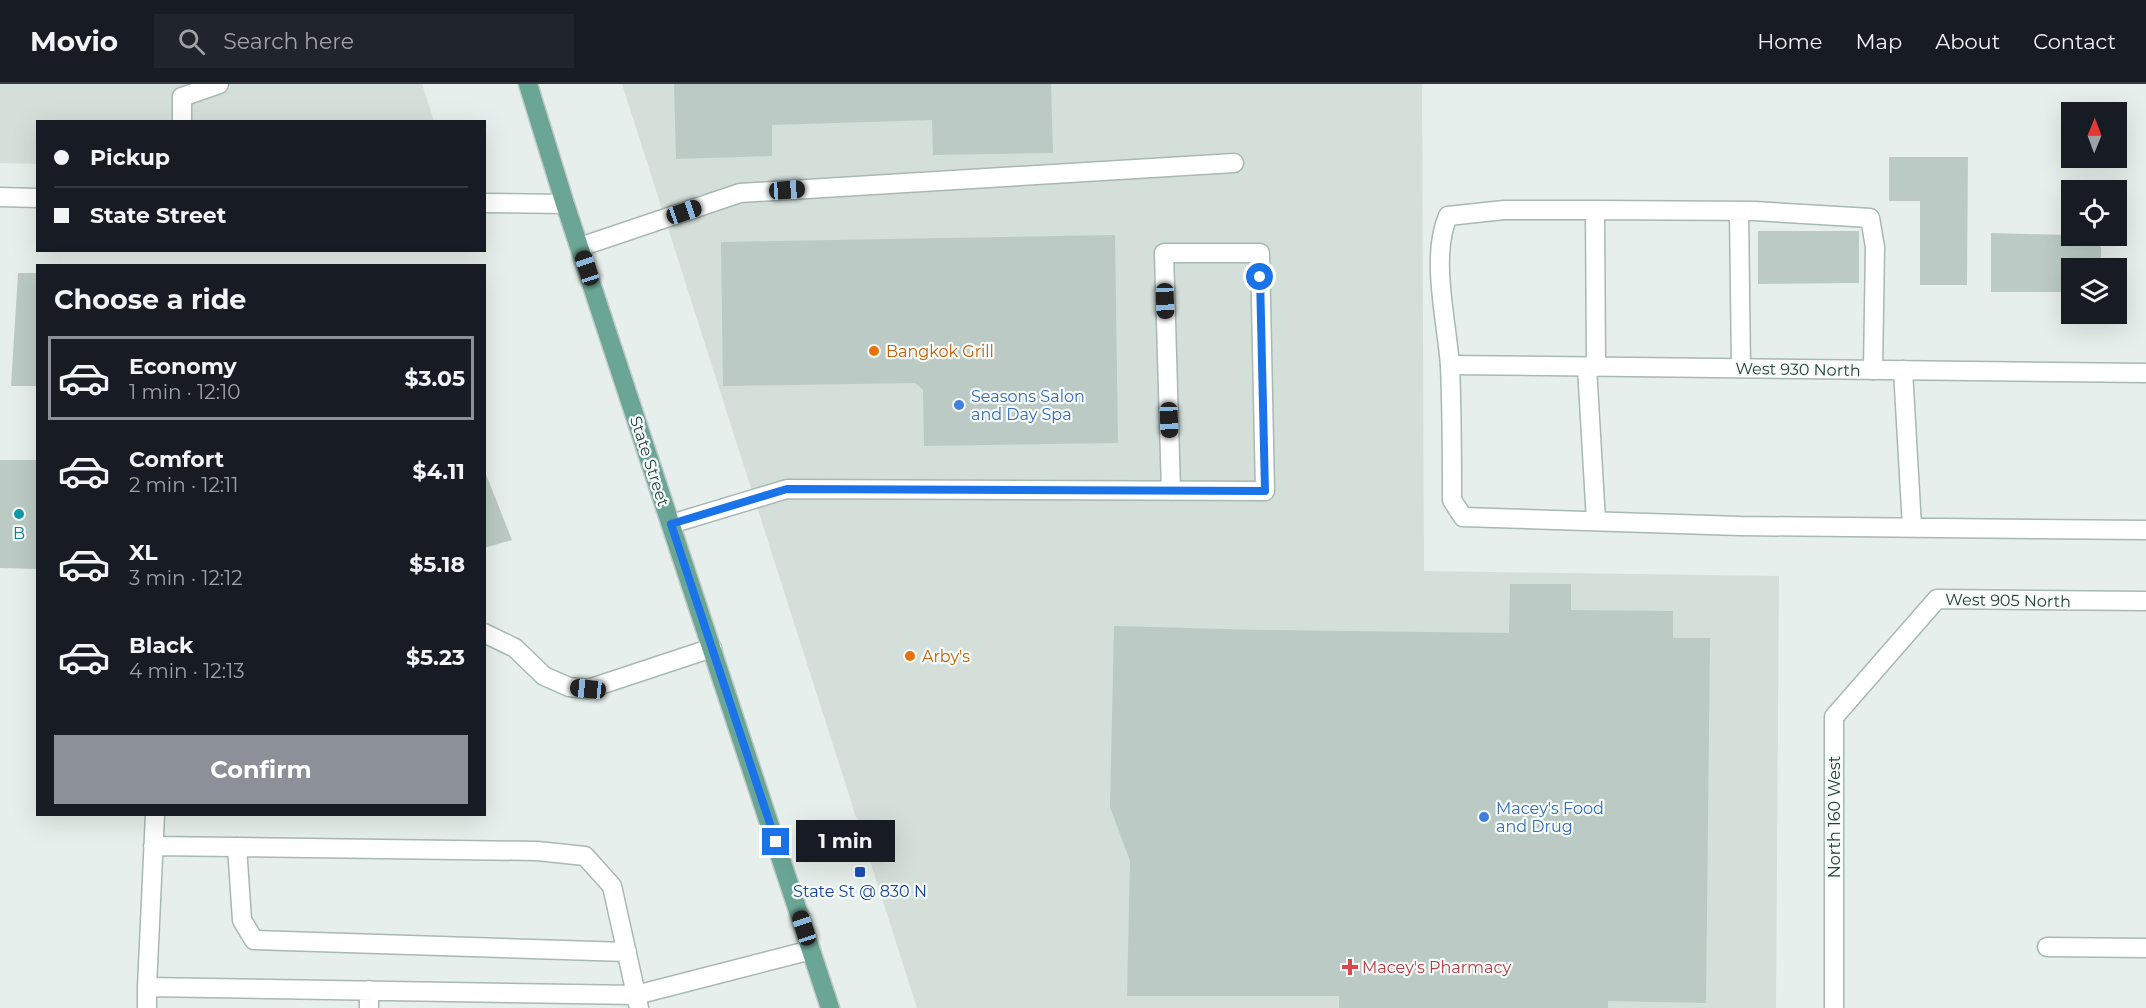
<!DOCTYPE html>
<html lang="en">
<head>
<meta charset="utf-8">
<style>
	body { margin:0; font-family:Montserrat,sans-serif; background:#20242c; color:#f1f3f6; height:100vh; display:flex; flex-direction:column; font-size:22px; white-space:nowrap }
	* { box-sizing:border-box; margin:0 }
	p { font-size:20px; color:#9ea1a6 }
	.icon { flex:none; width:33px; height:33px; fill:none; stroke:currentColor; stroke-width:2; stroke-linecap:round; stroke-linejoin:round }
	.map { position:relative; flex:1; overflow:hidden }
	.panel { position:absolute; left:36px; top:180px; width:450px; height:552px; display:flex; flex-direction:column; background:#171b24; border-radius:0px; box-shadow:0 6px 24px #0002 }
	.panel>* { flex:none }
	.guide { position:absolute; left:36px; top:36px; width:450px; height:132px; border-radius:0px; box-shadow:0 6px 24px #0002; display:grid; align-content:center; height:132px; padding:0 18px; background:#171b24 }
	.needle { width:39px; rotate:1deg }
	.fabs { position:absolute; left:2061px; top:18px; display:grid; gap:12px }
	.fabs a { display:grid; place-items:center; width:66px; height:66px; border-radius:0px; background:#171b24; box-shadow:0 6px 24px #0002; font-size:30px }
	.end { position:absolute; width:27px; height:27px; margin:-14px; border:8px solid #1a73e8; background:#fff; box-shadow:0 0 0 3px #fff }
	.from { border-radius:50% }
	.bubble { position:absolute; height:42px; border-radius:0px; background:#171b24; box-shadow:0 6px 24px #0002; font-size:20px; font-weight:700; line-height:42px; text-align:center }
	.car { position:absolute; width:18px; height:36px; margin:-18px -9px; border-radius:8px; box-shadow:0 0 4px 2px #0007; background:linear-gradient(#222 24%,#8ab4d8 0 40%,#222 0 76%,#8ab4d8 0 86%,#222 0) }
	.guide b { display:flex; align-items:center; gap:21px; height:57px; font-size:22px }
	.guide b+b { border-top:2px solid #363941 }
	.guide i { width:15px; height:15px; background:#f1f3f6 }
	ul { padding:0; list-style:none }
	li { display:flex; align-items:center; gap:18px; height:84px; margin:0 12px 9px; padding:0 6px; border:3px solid transparent; border-radius:0px }
	li div { flex:1 }
	li b { display:block; font-size:22px }
	li em { font-style:normal; font-weight:700 }
	li.current { border-color:#8c9099 }
	li>.icon { width:54px; height:54px; stroke-width:1.5 }
	h2 { padding:0 18px; font-size:27px; line-height:72px }
	.button { display:flex; gap:12px; margin-top:auto; padding:12px 18px }
	.button a { flex:1; height:69px; border-radius:0px; background:#8c9099; color:#fff; font-size:24px; font-weight:700; line-height:69px; text-align:center }
	header { display:flex; align-items:center; gap:36px; box-sizing:border-box; height:84px; padding:0 30px; background:#171b24; border-bottom:2px solid #363941 }
	header strong { font-size:28px }
	nav { display:flex; gap:33px; margin-inline-start:auto; font-size:21px }
	.search { width:420px; height:54px; background:#20242c; display:flex; align-items:center; gap:15px; box-sizing:border-box; padding:0 21px; border-radius:0px; color:#9ea1a6; font-size:22px }
	.map>svg:first-child { display:block }
	.built { fill:#d4dfda }
	.building { fill:#bbcac4 }
	.lines { fill:none; stroke-linecap:round; stroke-linejoin:round }
	.service-casing { stroke:#a8b8b2; stroke-width:21 }
	.minor-casing { stroke:#a8b8b2; stroke-width:21 }
	.primary-casing { stroke:#c2cac8; stroke-width:21 }
	.service { stroke:#fff; stroke-width:18 }
	.minor { stroke:#fff; stroke-width:18 }
	.primary { stroke:#6aa596; stroke-width:18 }
	.route { stroke:#1a73e8; stroke-width:8 }
	.food-dot { fill:#e8710a; stroke:#f7fbf9; stroke-width:2 }
	.shop-dot { fill:#3f7fe0; stroke:#f7fbf9; stroke-width:2 }
	.culture-dot { fill:#0f9aa8; stroke:#f7fbf9; stroke-width:2 }
	.transit-dot { fill:#1a4fb4; stroke:#f7fbf9; stroke-width:2 }
	.health-dot { fill:#e0444e; stroke:#f7fbf9; stroke-width:2 }
	.labels { text-anchor:middle; stroke-width:4.5; stroke-linejoin:round; paint-order:stroke }
	.food-label { font-size:16px; fill:#c56008; stroke:#f7fbf9; text-anchor:start }
	.street-label { font-size:16px; fill:#24423a; stroke:#f7fbf9 }
	.shop-label { font-size:16px; fill:#366cbe; stroke:#f7fbf9; text-anchor:start }
	.culture-label { font-size:16px; fill:#0d838f; stroke:#f7fbf9 }
	.transit-label { font-size:16px; fill:#164399; stroke:#f7fbf9 }
	.health-label { font-size:16px; fill:#be3a42; stroke:#f7fbf9; text-anchor:start }
</style>
</head>
<body>
<header>
<strong>Movio</strong>
<div class="search"><svg class="icon" aria-label="search" viewBox="0 0 24 24"><circle cx="10" cy="10" r="6"/><path d="M15 15l6 6"/></svg>Search here</div>
<nav><a>Home</a><a>Map</a><a>About</a><a>Contact</a></nav>
</header>
<div class="map">
<svg width="2146" height="924" viewBox="0 0 2146 924">
	<rect width="100%" height="100%" fill="#e6efeb"/>
	<path class="built" d="M0,0H422L434,37L38,38L37,80L0,79Z
		M622,0H1422L1424,487L1779,492L1776,924H917Z"/>
	<path class="building" d="M674,0H1051L1053,69L933,71L932,36L772,41V72L676,75Z
		M1889,73H1968L1967,201H1920V117H1889Z
		M1758,147H1859V199L1758,200Z
		M1991,149L2101,152V184H2072V208H1991Z
		M1115,151L1118,359L924,362L923,306L915,299L723,302L721,158Z
		M18,189H38V302H11Z
		M0,376H38V485L0,484Z
		M484,385L512,456L484,464Z
		M1510,500H1571V526L1673,527V554H1710L1706,919L1608,917V924H1339V912H1127L1130,777L1110,723L1114,542L1263,546L1509,549Z"/>
	<g class="lines">
		<defs>
			<path id="service" d="M182,38V13L219,0
				M1595,126L1596,283
				M1739,127L1741,284
				M580,163L740,109L1234,79
				M1587,283L1596,437
				M1873,286L1875,163L1870,134L1754,127L1595,126H1504L1448,132C1430,173 1447,238 1450,282C1452,327 1452,372 1452,416L1463,433L1740,442L2146,446
				M1903,286L1912,443
				M671,440L787,405L1265,407L1260,169H1164L1171,407
				M484,549L515,564L544,592L569,603L588,605L712,564
				M155,730L147,903L636,911L811,866
				M153,762L537,767L585,772L612,802L639,924
				M237,763L242,836L254,856L627,868
				M147,903V924
				M369,924V906"/>
			<path id="minor" d="M0,113L38,114
				M484,119L565,120
				M1450,281L2146,289
				M2047,863L2146,864
				M1834,924V633L1937,515L2146,517"/>
			<path id="primary" d="M528,0L565,120L830,924"/>
		</defs>
		<use href="#service" class="service-casing"/>
		<use href="#minor" class="minor-casing"/>
		<use href="#primary" class="primary-casing"/>
		<use href="#service" class="service"/>
		<use href="#minor" class="minor"/>
		<use href="#primary" class="primary"/>
	</g>
	<g class="lines">
		<path class="route" d="M776,758L671,440L787,405L1265,407L1260,193"/>
	</g>
	<g class="food-dot">
		<circle cx="874" cy="267" r="6"/>
		<circle cx="910" cy="572" r="6"/>
	</g>
	<g class="shop-dot">
		<circle cx="959" cy="321" r="6"/>
		<circle cx="1484" cy="733" r="6"/>
	</g>
	<circle class="culture-dot" cx="19" cy="430" r="6"/>
	<rect class="transit-dot" x="854" y="782" width="12" height="12" rx="3"/>
	<path class="health-dot" d="M1347 874h6v6h6v6h-6v6h-6v-6h-6v-6h6z"/>
	<g class="labels">
		<g class="food-label">
			<text x="886" y="273">Bangkok Grill</text>
			<text x="922" y="578">Arby's</text>
		</g>
		<g class="street-label">
			<text transform="translate(1798 285) rotate(1)" y="6">West 930 North</text>
			<text transform="translate(650 377) rotate(72)" y="6">State Street</text>
			<text transform="translate(2008 516) rotate(1)" y="6">West 905 North</text>
			<text transform="translate(1834 733) rotate(-90)" y="6">North 160 West</text>
		</g>
		<g class="shop-label">
			<text x="971" y="318">Seasons Salon<tspan x="971" dy="18">and Day Spa</tspan></text>
			<text x="1496" y="730">Macey's Food<tspan x="1496" dy="18">and Drug</tspan></text>
		</g>
		<g class="culture-label">
			<text x="19" y="455">B</text>
		</g>
		<g class="transit-label">
			<text x="860" y="813">State St @ 830 N</text>
		</g>
		<g class="health-label">
			<text x="1362" y="889">Macey's Pharmacy</text>
		</g>
	</g>
</svg>
<div class="fabs">
<a><svg class="needle" viewBox="-14 -14 28 28"><path d="M0-13l5 13h-10z" fill="#e53935"/><path d="M0 13l5-13h-10z" fill="#9ea1a6"/></svg></a>
<a><svg class="icon" aria-label="locate" viewBox="0 0 24 24"><circle cx="12" cy="12" r="6"/><path d="M12 2v4M12 18v4M2 12h4M18 12h4"/></svg></a>
<a><svg class="icon" aria-label="layers" viewBox="0 0 24 24"><path d="M12 4l9 5-9 5-9-5zM3 14l9 5 9-5"/></svg></a>
</div>
<i class="end from" style="left:1260px;top:193px"></i>
<i class="end" style="left:776px;top:758px"></i>
<div class="bubble" style="left:796px;top:736px;width:99px">1 min</div>
<i class="car" style="left:787px;top:106px;rotate:86deg"></i>
<i class="car" style="left:684px;top:128px;rotate:71deg"></i>
<i class="car" style="left:587px;top:184px;rotate:342deg"></i>
<i class="car" style="left:1165px;top:217px;rotate:178deg"></i>
<i class="car" style="left:1169px;top:336px;rotate:178deg"></i>
<i class="car" style="left:588px;top:605px;rotate:276deg"></i>
<i class="car" style="left:804px;top:844px;rotate:342deg"></i>
<div class="guide">
<b><i class="from"></i>Pickup</b>
<b><i></i>State Street</b>
</div>
<section class="panel">
<h2>Choose a ride</h2>
<ul>
<li class="current"><svg class="icon" aria-label="car" viewBox="0 0 24 24"><path d="M5 17H2v-5l4-1 3-4h7l3 4 3 1v5h-3M9 17h6M6 11h13"/><circle cx="7" cy="17" r="2"/><circle cx="17" cy="17" r="2"/></svg><div><b>Economy</b><p>1 min · 12:10</p></div><em>$3.05</em></li>
<li><svg class="icon" aria-label="car" viewBox="0 0 24 24"><path d="M5 17H2v-5l4-1 3-4h7l3 4 3 1v5h-3M9 17h6M6 11h13"/><circle cx="7" cy="17" r="2"/><circle cx="17" cy="17" r="2"/></svg><div><b>Comfort</b><p>2 min · 12:11</p></div><em>$4.11</em></li>
<li><svg class="icon" aria-label="car" viewBox="0 0 24 24"><path d="M5 17H2v-5l4-1 3-4h7l3 4 3 1v5h-3M9 17h6M6 11h13"/><circle cx="7" cy="17" r="2"/><circle cx="17" cy="17" r="2"/></svg><div><b>XL</b><p>3 min · 12:12</p></div><em>$5.18</em></li>
<li><svg class="icon" aria-label="car" viewBox="0 0 24 24"><path d="M5 17H2v-5l4-1 3-4h7l3 4 3 1v5h-3M9 17h6M6 11h13"/><circle cx="7" cy="17" r="2"/><circle cx="17" cy="17" r="2"/></svg><div><b>Black</b><p>4 min · 12:13</p></div><em>$5.23</em></li>
</ul>
<div class="button"><a>Confirm</a></div>
</section>
</div>
</body>
</html>
